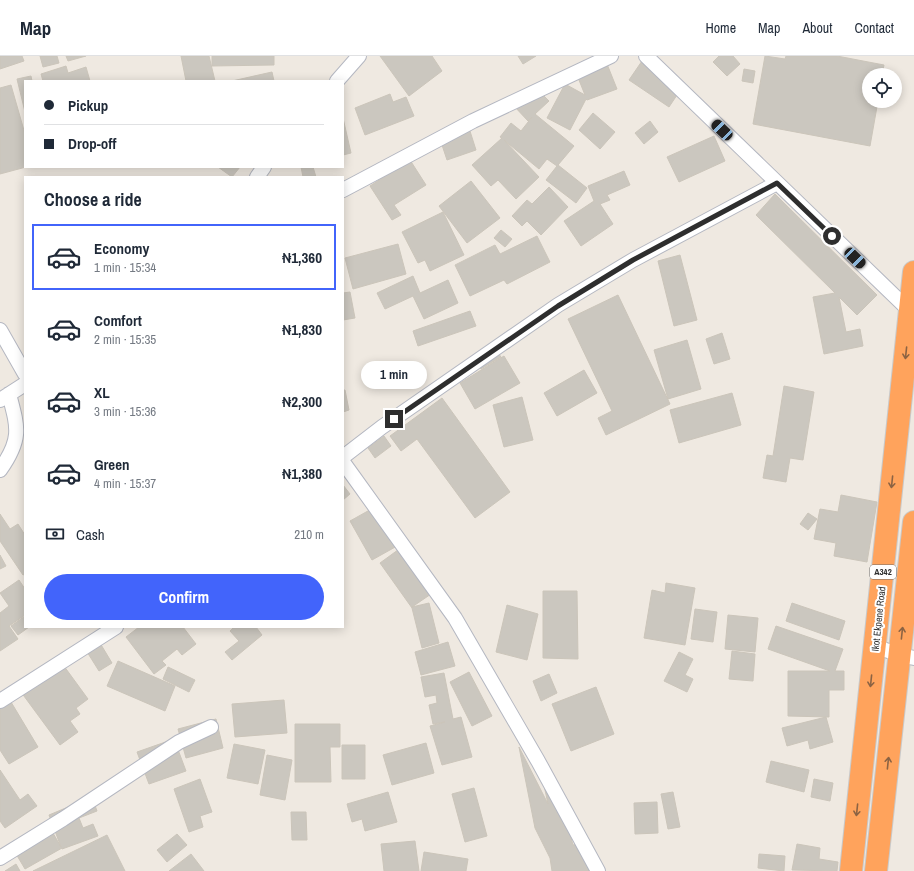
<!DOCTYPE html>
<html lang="en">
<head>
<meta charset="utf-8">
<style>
	body { margin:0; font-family:"Archivo Narrow",sans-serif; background:#f6f6f7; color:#1f2937; height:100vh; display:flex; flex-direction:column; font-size:15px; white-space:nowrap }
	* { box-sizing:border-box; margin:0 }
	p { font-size:13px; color:#747a83 }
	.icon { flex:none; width:22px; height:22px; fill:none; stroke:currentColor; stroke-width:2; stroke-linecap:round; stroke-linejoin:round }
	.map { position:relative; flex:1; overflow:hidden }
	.details { position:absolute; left:24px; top:120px; width:320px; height:452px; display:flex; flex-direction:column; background:#fff; border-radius:0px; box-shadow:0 2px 10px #0003 }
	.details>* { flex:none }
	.guide { position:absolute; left:24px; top:24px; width:320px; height:88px; border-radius:0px; box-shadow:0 2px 10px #0003; display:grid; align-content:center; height:88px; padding:0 20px; background:#fff }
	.buttons { position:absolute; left:862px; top:12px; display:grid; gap:8px }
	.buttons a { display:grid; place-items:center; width:40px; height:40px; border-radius:50%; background:#fff; box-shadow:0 2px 10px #0003; font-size:20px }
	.end { position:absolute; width:18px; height:18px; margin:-9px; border:5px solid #2e2e2e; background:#fff; box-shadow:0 0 0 2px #fff }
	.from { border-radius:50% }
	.bubble { position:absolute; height:28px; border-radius:14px; background:#fff; box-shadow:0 2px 10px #0003; font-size:13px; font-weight:700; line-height:28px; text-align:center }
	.car { position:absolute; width:12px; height:24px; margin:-12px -6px; border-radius:5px; box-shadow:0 0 3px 1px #0007; background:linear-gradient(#222 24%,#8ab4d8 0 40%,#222 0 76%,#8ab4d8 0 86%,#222 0) }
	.guide b { display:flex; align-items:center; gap:14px; height:38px; font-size:15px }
	.guide b+b { border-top:1px solid #e0e1e3 }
	.guide i { width:10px; height:10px; background:#1f2937 }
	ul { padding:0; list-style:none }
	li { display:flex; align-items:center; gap:12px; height:66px; margin:0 8px 6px; padding:0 12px; border:2px solid transparent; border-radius:0px }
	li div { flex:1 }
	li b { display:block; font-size:15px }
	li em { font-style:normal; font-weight:700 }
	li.current { border-color:#4264fb }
	li>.icon { width:36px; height:36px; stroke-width:1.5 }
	h2 { padding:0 20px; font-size:18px; line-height:48px }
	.pay { display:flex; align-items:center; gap:10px; height:44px; padding:0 20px; font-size:15px }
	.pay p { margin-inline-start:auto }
	.action { display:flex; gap:8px; margin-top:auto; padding:8px 20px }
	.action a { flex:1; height:46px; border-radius:24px; background:#4264fb; color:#fff; font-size:16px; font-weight:700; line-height:46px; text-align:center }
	header { display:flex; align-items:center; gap:24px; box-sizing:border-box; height:56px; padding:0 20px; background:#fff; border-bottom:1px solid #e0e1e3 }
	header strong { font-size:19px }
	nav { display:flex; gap:22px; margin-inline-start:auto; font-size:14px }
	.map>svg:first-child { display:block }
	.building { fill:#cbc7bf; stroke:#cbc5ba }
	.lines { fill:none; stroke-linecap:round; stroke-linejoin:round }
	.street-casing { stroke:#b4b7c1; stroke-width:16 }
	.highway-casing { stroke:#c9c9c9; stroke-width:24 }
	.street { stroke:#fff; stroke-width:14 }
	.highway { stroke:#ffa35c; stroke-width:22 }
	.oneway { stroke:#8c6343 }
	.route { stroke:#2e2e2e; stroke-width:5 }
	.labels { text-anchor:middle; stroke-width:4; stroke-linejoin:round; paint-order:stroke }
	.shield { fill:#fff; stroke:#6d6d6d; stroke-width:1 }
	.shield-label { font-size:9px; font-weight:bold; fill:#2e2e2e }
	.street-label { font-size:10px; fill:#2e2e2e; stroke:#fff }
</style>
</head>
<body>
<header>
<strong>Map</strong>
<nav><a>Home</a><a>Map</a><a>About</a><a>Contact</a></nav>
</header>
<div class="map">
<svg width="914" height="815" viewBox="0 0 914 815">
	<rect width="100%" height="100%" fill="#efe9e1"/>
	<path class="building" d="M0,0H22L24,5L0,13Z
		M40,0H57L59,7L43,11Z
		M66,0H86L68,5Z
		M181,0H209L215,25H186Z
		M212,0H274V9L212,10Z
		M380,0H432L442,15L409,40Z
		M518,0H536L523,8Z
		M719,0H733L740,8L727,20L713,6Z
		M765,0L785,3L786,0H837L884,9L882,19H869V45H878L870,90L753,68Z
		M642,5L681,33L669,51L629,24Z
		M607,8L617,33L587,44L586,43L570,74L547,62L565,28L585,39L577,19Z
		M66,10L68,17L86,11L90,25H43L41,18Z
		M744,13L755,15L753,27L742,25Z
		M272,16L274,25H232Z
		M31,20L32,25H25V56L17,23Z
		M11,29L25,78L26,111L0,118V32Z
		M534,30L549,45L535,58L574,90L558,109L587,132L576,147L546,124L557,110L547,103L539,113L504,84L539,121L516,143L498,124L491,130L472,109L502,82L500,81L511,67L521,75L532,61L528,65L514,50Z
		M390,38L393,46L406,41L414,60L365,79L355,52Z
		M593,57L615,76L600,93L579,74Z
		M343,62L351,97L343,99Z
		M650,65L658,76L644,88L635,77Z
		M469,72L476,94L447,104L440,83Z
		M714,80L725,105L679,126L667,101Z
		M410,104L426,129L394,149L401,159L392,164L370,130Z
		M218,111H240L232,121Z
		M301,111H313L316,121H303Z
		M624,115L630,129L607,139L610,144L600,148L613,168L581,190L564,165L594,145L588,130Z
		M471,125L500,162L467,187L439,150Z
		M549,131L568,151L541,179L527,165L522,170L512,160L527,144L532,148Z
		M775,138L877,239L857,259L839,241L846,276L860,273L863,290L824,298L813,241L835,237L756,159Z
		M443,156L464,199L430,215L425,204L418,207L402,176Z
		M501,174L512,183L505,191L494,182Z
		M537,180L550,206L507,228L504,224L470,240L455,209L495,189L500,198Z
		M398,188L406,218L353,233L345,202Z
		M680,199L697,264L674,270L658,205Z
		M413,220L420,237L448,224L458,247L424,263L413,240L385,253L377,237Z
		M350,236L355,262L343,264V237Z
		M618,239L670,348L606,379L598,362L612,355L568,263Z
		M470,255L476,270L418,290L413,275Z
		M722,277L730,303L714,308L706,283Z
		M687,284L701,333L668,343L654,294Z
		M496,294L501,301L481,313L476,306Z
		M504,300L520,327L475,353L460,327Z
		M584,314L597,337L557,360L544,337Z
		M784,330L814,336L803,404L790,402L786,426L763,422L767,399L773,400Z
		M343,334H345L349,354L343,356Z
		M732,337L741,369L679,387L670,354Z
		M522,341L533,384L504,391L493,349Z
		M442,342L510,436L475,462L417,383L401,395L390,380Z
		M384,380L391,390L375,402L368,392Z
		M343,429L350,438L343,444Z
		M841,439L877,446L867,506L834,500L836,487L814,483L820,453L838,456Z
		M375,451L397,490L372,504L350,465Z
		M808,457L817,463L808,474L800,468Z
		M0,458L10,473L18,468L25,479V518L23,519L0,485Z
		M402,491L434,536L412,551L429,547L439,587L422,592L412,552L380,507Z
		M0,499L6,510L0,513Z
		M19,524L25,533V559L9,570L18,583L0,595V557L9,550L0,537Z
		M666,527L695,532L685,589L644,582L652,534L665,537Z
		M543,535H577L578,603L543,602Z
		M792,547L845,565L839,584L786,565Z
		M507,549L538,558L527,604L496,596Z
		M695,553L717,556L713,586L691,583Z
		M728,559L758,562L755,596L725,593Z
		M25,560V571H29L18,579L11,570Z
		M776,570L843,593L835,615H844V634H829V661L788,660V615H830L768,593Z
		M139,571H183L196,588L182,599L177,593L162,605L166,609L154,618L126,581Z
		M234,571H256L262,579L232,604L225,596L239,585L230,575Z
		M97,582L112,607L99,615L84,591Z
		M448,586L455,610L421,619L415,596Z
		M732,595L755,598L753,625L729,623Z
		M679,596L693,603L685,619L693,623L687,636L664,625Z
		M118,605L175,630L165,655L107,630Z
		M61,606L88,643L76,652L80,658L70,665L78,676L60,689L21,636Z
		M168,611L195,624L189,636L163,623Z
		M469,616L492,660L472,670L450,626Z
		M444,617L453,663L461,661L472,701L442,709L430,670L445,666L433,668L429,649L437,647L436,639L425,641L421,621Z
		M549,618L557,637L541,645L533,625Z
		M596,631L614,678L571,695L552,648Z
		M8,641L38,691L9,708L0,694V645Z
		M284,644L287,677L235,681L232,648Z
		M826,661L833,686L810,693L808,684L787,690L782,672Z
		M216,663L223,692L186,702L178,673Z
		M295,668H340V691H330L331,726H295Z
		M174,683L186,715L149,728L137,696Z
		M426,687L434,717L392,729L383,699Z
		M234,688L265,694L258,728L227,722Z
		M342,689H365V723H342Z
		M519,691L548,748L538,701L570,778L573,789L586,787L601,815H552L550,802L535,772Z
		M267,699L292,704L285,744L260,739Z
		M771,705L809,714L804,736L766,726Z
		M0,714L20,744L28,738L37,750L5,772L0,765Z
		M200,723L212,756L200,760L203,771L189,776L174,733Z
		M814,723L833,727L830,745L811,741Z
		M474,732L487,780L465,786L452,738Z
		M388,736L397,766L365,775L362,763L352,766L347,748Z
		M673,736L680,771L668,773L661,738Z
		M92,741L97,755L79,762L83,772L93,768L98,780L62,793V792L25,813L12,791L49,770L61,791L49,759Z
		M657,746L658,777L635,778L634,747Z
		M291,756H306L307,784H292Z
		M177,778L187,789L167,806L157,794Z
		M107,779L125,815H33Z
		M415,785L419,815H384L381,788Z
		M797,788L820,792L819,803L838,806L837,815L792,814Z
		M424,796L468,803L466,815H421Z
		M191,798L204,815H169Z
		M759,798L785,800L784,815L758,812Z
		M16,808L20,815H5Z"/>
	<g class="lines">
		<defs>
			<path id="street" d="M646,0L910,255
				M337,25L359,0
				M257,121L264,111
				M343,134L473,65L611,0
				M0,274L25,318
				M0,344L25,328
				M343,401L382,371L558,249L633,204L777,127
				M343,406L455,562L538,705L598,815
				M0,414C22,383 18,372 9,338
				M875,590L899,599L914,602
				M0,645L116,571
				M0,802L63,763L179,686L211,671"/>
			<path id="highway" d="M851,815L914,216
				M876,815L914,466"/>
		</defs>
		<use href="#street" class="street-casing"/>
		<use href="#highway" class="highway-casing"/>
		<use href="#street" class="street"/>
		<use href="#highway" class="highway"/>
	</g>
	<defs><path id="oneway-shaft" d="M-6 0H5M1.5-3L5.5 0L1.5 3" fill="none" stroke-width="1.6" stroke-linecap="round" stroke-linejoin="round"/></defs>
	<g class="oneway">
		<use href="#oneway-shaft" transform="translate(906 297) rotate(96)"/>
		<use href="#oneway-shaft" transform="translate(892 426) rotate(96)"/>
		<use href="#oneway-shaft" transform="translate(902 577) rotate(-84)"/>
		<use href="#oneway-shaft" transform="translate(871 625) rotate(96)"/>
		<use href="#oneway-shaft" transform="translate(888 707) rotate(-84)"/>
		<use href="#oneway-shaft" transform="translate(857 754) rotate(96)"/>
	</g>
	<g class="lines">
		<path class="route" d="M394,363L558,250L633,204L777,127L832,180"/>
	</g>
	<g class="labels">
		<rect class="shield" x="870" y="509" width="26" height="14" rx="3"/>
		<g class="shield-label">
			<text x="883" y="519">A342</text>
		</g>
		<g class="street-label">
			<text transform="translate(878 563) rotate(-84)" y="4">Ikot Ekpene Road</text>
		</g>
	</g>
</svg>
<div class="buttons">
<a><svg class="icon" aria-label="locate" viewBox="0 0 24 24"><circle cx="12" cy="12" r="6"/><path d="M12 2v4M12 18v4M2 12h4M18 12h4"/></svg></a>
</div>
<i class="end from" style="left:832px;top:180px"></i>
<i class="end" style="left:394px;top:363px"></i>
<div class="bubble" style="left:361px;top:305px;width:66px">1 min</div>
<i class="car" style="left:722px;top:74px;rotate:314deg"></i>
<i class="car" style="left:855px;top:202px;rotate:134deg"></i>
<div class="guide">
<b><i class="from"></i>Pickup</b>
<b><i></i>Drop-off</b>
</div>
<section class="details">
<h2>Choose a ride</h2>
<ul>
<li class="current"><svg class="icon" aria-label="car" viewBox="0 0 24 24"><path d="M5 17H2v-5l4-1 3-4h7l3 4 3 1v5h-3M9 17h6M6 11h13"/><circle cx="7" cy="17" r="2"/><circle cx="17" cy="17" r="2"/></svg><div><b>Economy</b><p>1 min · 15:34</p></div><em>₦1,360</em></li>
<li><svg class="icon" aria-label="car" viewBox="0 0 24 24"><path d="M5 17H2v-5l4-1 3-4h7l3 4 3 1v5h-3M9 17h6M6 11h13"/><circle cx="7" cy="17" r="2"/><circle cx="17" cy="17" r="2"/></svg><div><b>Comfort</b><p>2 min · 15:35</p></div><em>₦1,830</em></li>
<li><svg class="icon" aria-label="car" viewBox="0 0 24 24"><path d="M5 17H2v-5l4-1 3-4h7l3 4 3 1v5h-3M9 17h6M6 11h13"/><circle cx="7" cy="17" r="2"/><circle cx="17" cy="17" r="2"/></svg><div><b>XL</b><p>3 min · 15:36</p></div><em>₦2,300</em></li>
<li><svg class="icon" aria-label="car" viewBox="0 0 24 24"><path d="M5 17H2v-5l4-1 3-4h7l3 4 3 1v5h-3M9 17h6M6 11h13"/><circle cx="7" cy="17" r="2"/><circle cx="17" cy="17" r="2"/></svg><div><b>Green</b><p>4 min · 15:37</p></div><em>₦1,380</em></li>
</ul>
<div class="pay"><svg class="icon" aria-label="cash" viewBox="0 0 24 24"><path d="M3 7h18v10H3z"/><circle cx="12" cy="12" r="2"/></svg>Cash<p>210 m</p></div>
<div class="action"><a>Confirm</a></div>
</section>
</div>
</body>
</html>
